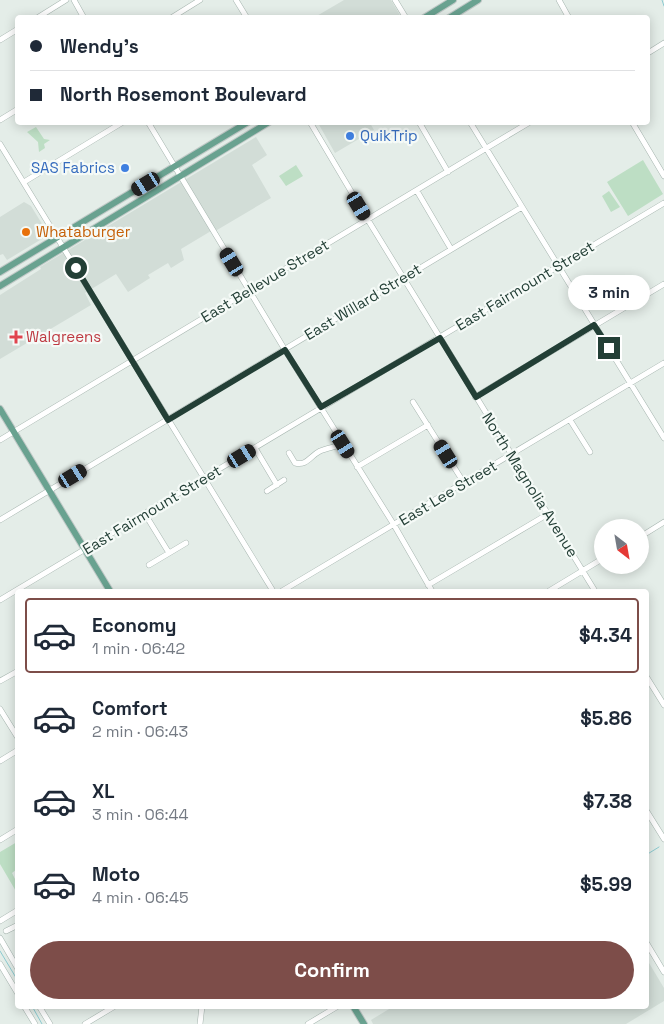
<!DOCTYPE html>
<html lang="en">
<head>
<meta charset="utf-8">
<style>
	body { margin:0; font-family:"Space Grotesk",sans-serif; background:#f2f2f3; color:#1f2937; height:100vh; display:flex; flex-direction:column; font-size:19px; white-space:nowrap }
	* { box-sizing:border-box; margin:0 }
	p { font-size:16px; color:#747a83 }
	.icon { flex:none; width:28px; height:28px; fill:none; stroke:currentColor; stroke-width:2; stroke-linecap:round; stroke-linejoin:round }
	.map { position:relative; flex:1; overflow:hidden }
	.details { position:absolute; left:15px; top:589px; width:634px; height:420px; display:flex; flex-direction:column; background:#fff; border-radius:5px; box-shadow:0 2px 12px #0003 }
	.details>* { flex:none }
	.guide { position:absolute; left:15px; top:15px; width:635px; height:110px; border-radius:5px; box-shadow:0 2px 12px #0003; display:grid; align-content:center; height:110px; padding:0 15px; background:#fff }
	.needle { width:32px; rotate:149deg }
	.fabs { position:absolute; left:594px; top:519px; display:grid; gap:10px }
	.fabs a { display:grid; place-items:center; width:55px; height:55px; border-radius:50%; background:#fff; box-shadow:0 2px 12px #0003; font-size:25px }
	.end { position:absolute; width:22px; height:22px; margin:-11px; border:6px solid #233f36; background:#fff; box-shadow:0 0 0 2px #fff }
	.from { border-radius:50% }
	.bubble { position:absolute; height:35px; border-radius:18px; background:#fff; box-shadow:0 2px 12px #0003; font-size:16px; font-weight:600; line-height:35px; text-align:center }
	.car { position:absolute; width:15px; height:30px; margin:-15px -8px; border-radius:6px; box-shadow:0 0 4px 1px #0007; background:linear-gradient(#222 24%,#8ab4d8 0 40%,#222 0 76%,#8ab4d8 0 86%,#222 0) }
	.guide b { display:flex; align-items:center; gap:18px; height:48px; font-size:19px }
	.guide b+b { border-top:1px solid #e0e1e3 }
	.guide i { width:12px; height:12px; background:#1f2937 }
	ul { padding:9px 0 0; list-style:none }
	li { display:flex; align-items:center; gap:15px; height:75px; margin:0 10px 8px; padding:0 5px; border:2px solid transparent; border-radius:5px }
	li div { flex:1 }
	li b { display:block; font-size:19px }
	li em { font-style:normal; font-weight:600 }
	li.current { border-color:#7d4d49 }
	li>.icon { width:45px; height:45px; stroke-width:1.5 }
	.cta { display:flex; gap:10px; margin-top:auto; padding:10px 15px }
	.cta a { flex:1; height:58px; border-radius:30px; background:#7d4d49; color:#fff; font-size:20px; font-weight:600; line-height:58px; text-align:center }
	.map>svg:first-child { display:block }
	.built { fill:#d2ddd7 }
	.green { fill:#bddec4 }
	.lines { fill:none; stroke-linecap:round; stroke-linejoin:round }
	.stream { stroke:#8dcbd1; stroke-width:1 }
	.minor-casing { stroke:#a6b5af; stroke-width:6 }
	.major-casing { stroke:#c1c9c7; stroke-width:8 }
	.minor { stroke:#fff; stroke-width:5 }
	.major { stroke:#69a290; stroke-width:6 }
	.route { stroke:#233f36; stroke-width:6 }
	.shop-dot { fill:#3f7fe0; stroke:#f5faf7; stroke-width:2 }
	.food-dot { fill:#e8710a; stroke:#f5faf7; stroke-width:2 }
	.health-dot { fill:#e0444e; stroke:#f5faf7; stroke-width:2 }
	.labels { text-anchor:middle; stroke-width:4.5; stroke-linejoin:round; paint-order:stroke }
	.shop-label { font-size:15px; fill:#366cbe; stroke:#f5faf7; text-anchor:start }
	.food-label { font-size:15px; fill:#c56008; stroke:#f5faf7; text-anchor:start }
	.street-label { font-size:15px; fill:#233f36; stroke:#f5faf7 }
	.health-label { font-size:15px; fill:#be3a42; stroke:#f5faf7; text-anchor:start }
</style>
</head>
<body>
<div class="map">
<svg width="664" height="1024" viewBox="0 0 664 1024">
	<rect width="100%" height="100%" fill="#e4ede8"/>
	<path class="built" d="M344,0H391L401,17H315Z
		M318,123H370L374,130L335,153Z
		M256,137L267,155L252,165L271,198L217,230L211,231L181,249L184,260L171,268L168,263L148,275L150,278L128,292L116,274L85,293L91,305L0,359V295L41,269L40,267Z
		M24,202L31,206L47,232L45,237L7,260L3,254L0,255V217Z
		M646,958L664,988V1001L626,1024H373L371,1020L394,1006H646Z"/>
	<path class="green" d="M36,127L44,139L50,140L44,144L45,148L39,152L38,142L27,132Z
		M643,160L663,194L628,216L607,182Z
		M296,165L303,176L286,186L279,176Z
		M609,191L620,207L611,212L602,196Z
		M17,842V869L12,873L17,883V893L0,864V852Z"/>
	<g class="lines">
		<path class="stream" d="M662,0L664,6
			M646,855L659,847
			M0,951L18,981
			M32,1006L42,1024"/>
		<defs>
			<path id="minor" d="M74,0L84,18
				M236,0L247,18
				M395,0L406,18
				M559,0L569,18
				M37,18L66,0
				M171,18L200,0
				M0,40L18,29
				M648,53L664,43
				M0,120L18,109
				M148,122L285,350L394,525L432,591
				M310,122L368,220L595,591
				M419,122L448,172
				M470,122L664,438
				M632,122L664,176
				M0,144L273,591
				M24,182L123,122
				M417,191L451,249
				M475,397L664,284
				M413,402L464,483
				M570,420L590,452
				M0,440L530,122
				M255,448L277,485
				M289,453L295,463C307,466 310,456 320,451C327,448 335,447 343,444
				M357,467L428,425
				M267,491L284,480
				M145,514L169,553
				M0,520L522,207
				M640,537L664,522
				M149,565L186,543
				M428,585L548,514
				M282,591L664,363
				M549,591L602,559
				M0,600L664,203
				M646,676L664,705
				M0,681L18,671
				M0,709L18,738
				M0,761L18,750
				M646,810L664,839
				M0,840L18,829
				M0,921L18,910
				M6,931L18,925
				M0,938L18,969
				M646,942L664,972
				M0,964L18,994
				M24,1006L35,1024
				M39,1006L50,1024
				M85,1024L115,1006
				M200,1024L202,1006
				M308,1024L338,1006"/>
			<path id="major" d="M424,18L453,0
				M449,18L478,0
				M0,272L248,122
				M0,286L269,122
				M0,409L110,591
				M353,1006L364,1024"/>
		</defs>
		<use href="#minor" class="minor-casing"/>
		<use href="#major" class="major-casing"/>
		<use href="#minor" class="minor"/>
		<use href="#major" class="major"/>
	</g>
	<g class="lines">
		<path class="route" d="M76,268L168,420L285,350L321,407L440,338L476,397L594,325L609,348"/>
	</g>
	<g class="shop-dot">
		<circle cx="350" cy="136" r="5"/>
		<circle cx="125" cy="168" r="5"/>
	</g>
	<circle class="food-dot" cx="26" cy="232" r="5"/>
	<path class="health-dot" d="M13.5 329.5h5v5h5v5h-5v5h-5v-5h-5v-5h5z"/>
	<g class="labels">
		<g class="shop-label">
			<text x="360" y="141">QuikTrip</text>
			<text x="115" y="173" text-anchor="end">SAS Fabrics</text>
		</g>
		<g class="food-label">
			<text x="36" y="237">Whataburger</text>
		</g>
		<g class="street-label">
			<text transform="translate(265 281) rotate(-31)" y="5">East Bellevue Street</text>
			<text transform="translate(525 286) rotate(-31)" y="5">East Fairmount Street</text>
			<text transform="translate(363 302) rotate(-31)" y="5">East Willard Street</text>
			<text transform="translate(530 485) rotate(58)" y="5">North Magnolia Avenue</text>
			<text transform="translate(448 493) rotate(-31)" y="5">East Lee Street</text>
			<text transform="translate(152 510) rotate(-31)" y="5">East Fairmount Street</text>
		</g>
		<g class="health-label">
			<text x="26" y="342">Walgreens</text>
		</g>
	</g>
</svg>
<div class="fabs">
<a><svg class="needle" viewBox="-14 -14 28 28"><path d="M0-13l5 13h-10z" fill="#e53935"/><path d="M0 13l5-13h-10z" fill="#747a83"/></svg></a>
</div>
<i class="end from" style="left:76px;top:268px"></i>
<i class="end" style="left:609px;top:348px"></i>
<div class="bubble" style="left:568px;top:275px;width:82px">3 min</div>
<i class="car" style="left:146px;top:184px;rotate:239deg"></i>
<i class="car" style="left:359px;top:206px;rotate:149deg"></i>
<i class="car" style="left:232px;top:262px;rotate:329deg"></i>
<i class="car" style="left:343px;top:444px;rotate:148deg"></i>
<i class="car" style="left:446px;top:454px;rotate:328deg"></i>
<i class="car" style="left:242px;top:456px;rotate:59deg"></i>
<i class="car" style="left:73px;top:476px;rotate:59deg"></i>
<div class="guide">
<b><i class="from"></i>Wendy's</b>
<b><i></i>North Rosemont Boulevard</b>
</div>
<section class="details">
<ul>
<li class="current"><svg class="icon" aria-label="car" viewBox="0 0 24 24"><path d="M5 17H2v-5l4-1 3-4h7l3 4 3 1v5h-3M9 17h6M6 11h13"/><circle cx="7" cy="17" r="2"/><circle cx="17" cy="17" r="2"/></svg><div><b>Economy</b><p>1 min · 06:42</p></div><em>$4.34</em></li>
<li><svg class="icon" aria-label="car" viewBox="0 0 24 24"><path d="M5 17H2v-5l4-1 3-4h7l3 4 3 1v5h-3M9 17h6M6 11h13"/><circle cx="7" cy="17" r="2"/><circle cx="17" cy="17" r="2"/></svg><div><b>Comfort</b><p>2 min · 06:43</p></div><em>$5.86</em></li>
<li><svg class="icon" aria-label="car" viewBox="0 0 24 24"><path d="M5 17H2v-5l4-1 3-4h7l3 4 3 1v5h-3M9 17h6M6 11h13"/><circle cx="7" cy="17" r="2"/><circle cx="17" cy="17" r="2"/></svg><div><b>XL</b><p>3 min · 06:44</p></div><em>$7.38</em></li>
<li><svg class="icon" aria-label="car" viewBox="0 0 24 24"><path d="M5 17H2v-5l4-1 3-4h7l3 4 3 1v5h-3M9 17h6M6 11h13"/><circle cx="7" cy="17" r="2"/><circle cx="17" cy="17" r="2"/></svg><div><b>Moto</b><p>4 min · 06:45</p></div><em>$5.99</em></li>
</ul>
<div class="cta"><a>Confirm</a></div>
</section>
</div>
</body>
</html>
